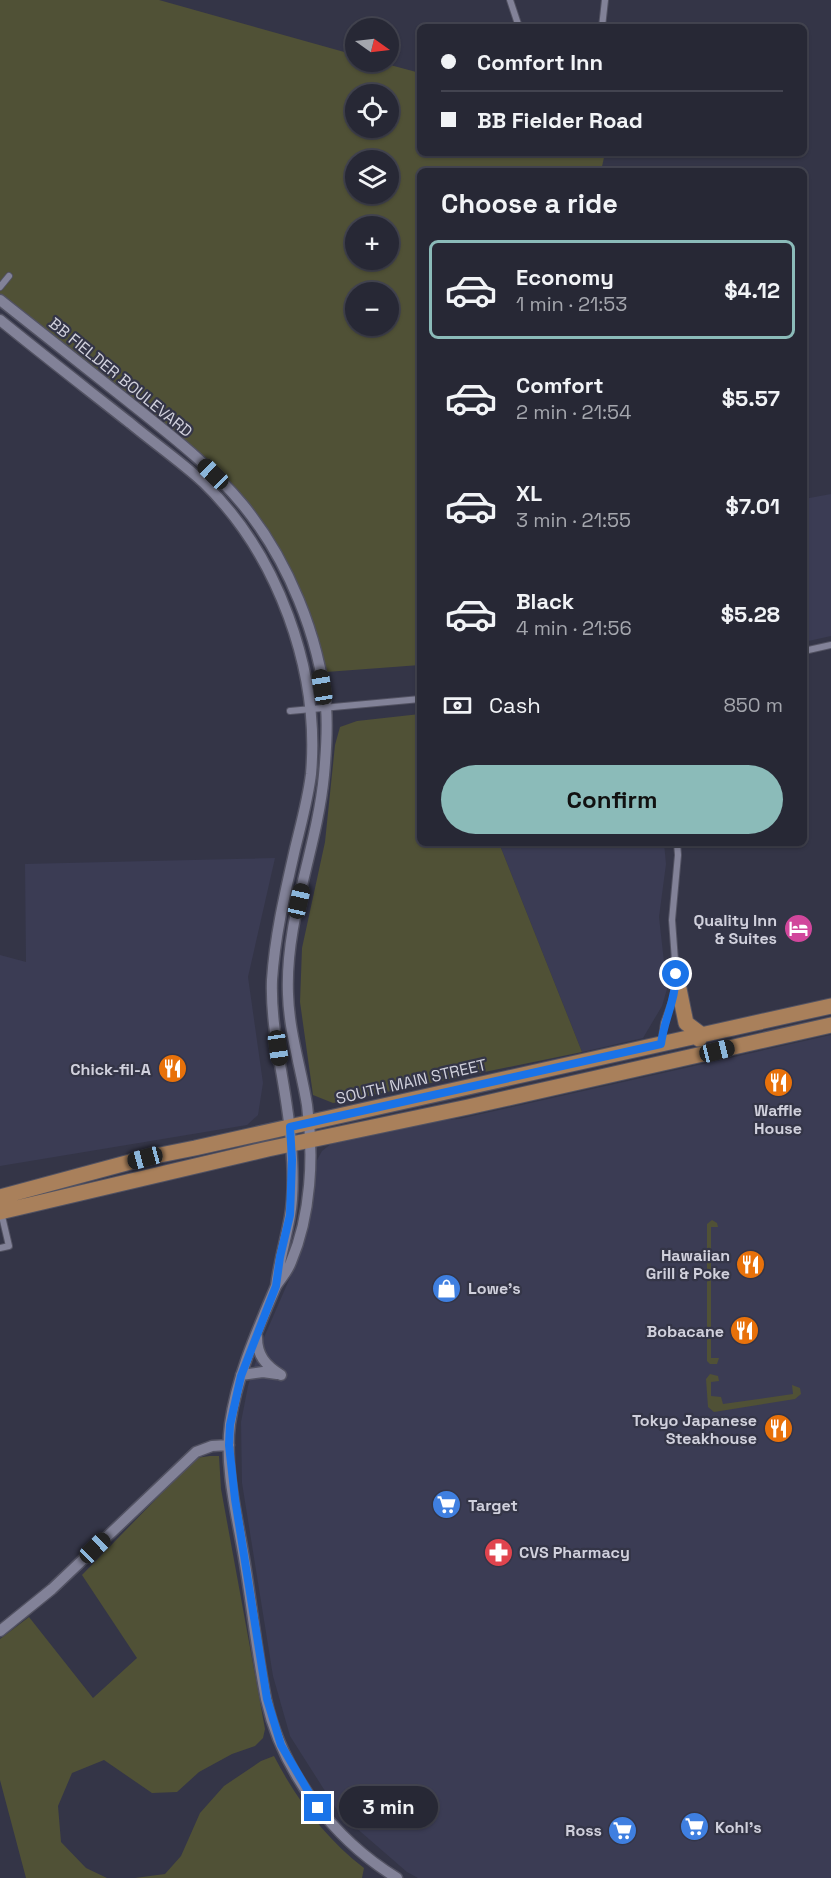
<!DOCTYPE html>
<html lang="en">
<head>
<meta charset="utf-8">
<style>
	body { margin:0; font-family:"Space Grotesk",sans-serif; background:#333441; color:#f1f3f6; height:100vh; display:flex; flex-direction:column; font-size:22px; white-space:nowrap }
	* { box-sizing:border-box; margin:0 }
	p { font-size:20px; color:#a4a6ad }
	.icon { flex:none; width:33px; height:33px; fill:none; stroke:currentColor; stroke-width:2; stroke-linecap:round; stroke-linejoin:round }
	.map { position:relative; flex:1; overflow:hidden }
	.side { position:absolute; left:417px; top:168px; width:390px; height:678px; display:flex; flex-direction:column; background:#272835; border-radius:9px; box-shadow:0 2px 4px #0004,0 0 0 2px #434450 }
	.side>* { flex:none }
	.guide { position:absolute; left:417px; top:24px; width:390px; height:132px; border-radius:9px; box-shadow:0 2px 4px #0004,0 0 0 2px #434450; display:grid; align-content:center; height:132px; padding:0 24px; background:#272835 }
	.needle { width:39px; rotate:104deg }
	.fabs { position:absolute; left:345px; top:18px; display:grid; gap:12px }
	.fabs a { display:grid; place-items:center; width:54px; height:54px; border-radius:50%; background:#272835; box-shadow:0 2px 4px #0004,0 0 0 2px #434450; font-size:30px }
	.end { position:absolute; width:27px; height:27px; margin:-14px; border:8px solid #1a73e8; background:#fff; box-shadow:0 0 0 3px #fff }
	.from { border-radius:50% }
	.bubble { position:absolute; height:42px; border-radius:21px; background:#272835; box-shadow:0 2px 4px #0004,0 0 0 2px #434450; font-size:20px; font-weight:600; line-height:42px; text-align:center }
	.car { position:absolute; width:18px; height:36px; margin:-18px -9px; border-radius:8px; box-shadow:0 0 4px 2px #0007; background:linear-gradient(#222 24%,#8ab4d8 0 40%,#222 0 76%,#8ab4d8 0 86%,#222 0) }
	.guide b { display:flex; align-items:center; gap:21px; height:57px; font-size:22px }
	.guide b+b { border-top:2px solid #434450 }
	.guide i { width:15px; height:15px; background:#f1f3f6 }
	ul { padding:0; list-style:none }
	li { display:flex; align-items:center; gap:18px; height:99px; margin:0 12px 9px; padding:0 12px; border:3px solid transparent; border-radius:9px }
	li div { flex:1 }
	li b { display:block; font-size:22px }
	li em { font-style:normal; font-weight:600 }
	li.on { border-color:#8bbbb9 }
	li>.icon { width:54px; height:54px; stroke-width:1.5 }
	h2 { padding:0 24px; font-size:27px; line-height:72px }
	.pay { display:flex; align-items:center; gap:15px; height:66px; padding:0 24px; font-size:22px }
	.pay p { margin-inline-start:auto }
	.button { display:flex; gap:12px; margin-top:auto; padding:12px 24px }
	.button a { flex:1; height:69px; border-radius:36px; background:#8bbbb9; color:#111; font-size:24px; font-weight:600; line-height:69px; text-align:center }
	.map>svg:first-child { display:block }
	.built { fill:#3b3c54 }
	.green { fill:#505136; fill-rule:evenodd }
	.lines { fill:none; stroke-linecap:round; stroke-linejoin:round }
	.minor-casing { stroke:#525262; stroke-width:8 }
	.tertiary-casing { stroke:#525262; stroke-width:13 }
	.primary-casing { stroke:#525262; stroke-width:17 }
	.minor { stroke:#828298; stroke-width:6 }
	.tertiary { stroke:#828298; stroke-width:10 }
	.primary { stroke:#a9805b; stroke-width:15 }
	.route { stroke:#1a73e8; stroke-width:8 }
	.labels { text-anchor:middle; stroke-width:4.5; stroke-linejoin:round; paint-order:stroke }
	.street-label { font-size:16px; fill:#d0d0dc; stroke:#343547 }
	.poi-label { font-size:16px; font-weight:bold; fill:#d0d0dc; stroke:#343547; text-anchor:end }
</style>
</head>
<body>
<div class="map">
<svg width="831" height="1878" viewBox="0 0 831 1878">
	<rect width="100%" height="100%" fill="#343547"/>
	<path class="built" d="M831,494V636L804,642V499Z
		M499,843H664L666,864L659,917L667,989L662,1006L643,1038L582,1052Z
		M275,858L248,977L263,1083L258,1115L247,1125L0,1166V955L26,962L25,864Z
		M831,1035V1878H418L407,1872L339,1813L290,1736L273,1676L242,1483L241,1422L248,1386L262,1342L292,1273L307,1230L317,1160L322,1151L331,1144L343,1140L427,1121L459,1119Z"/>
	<path class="green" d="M0,0H159L355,55L356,62H379L420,73V153H605L601,171H420V665L326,672L316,632L301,594L282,557L249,504L219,472L180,436L0,294ZM356,94H388V128H356ZM356,160H388V194H356ZM356,226H388V260H356ZM356,292H388V326H356Z
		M420,714V843H499L582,1052L333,1103L313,1095L300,1002L302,948L325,842L335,745L340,727L357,721Z
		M712,1220L717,1223L718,1227H711V1358H719L717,1364H710L707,1361V1224Z
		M710,1374L718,1376L719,1381L711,1382V1396L721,1397L723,1404L793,1394L792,1385L800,1388L801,1394L795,1399L714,1412L708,1407L706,1379Z
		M210,1456H219L221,1489L265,1729L263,1738L255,1746L232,1754L199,1772L177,1792L152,1793L104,1760L72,1773L58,1806L61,1842L86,1868L107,1878H26L0,1780V1639L29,1617L93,1698L137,1658L82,1575L196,1458Z
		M274,1756C296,1799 326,1839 364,1868L362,1878H135L165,1874L181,1856L200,1813L224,1786L261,1761Z"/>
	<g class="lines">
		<defs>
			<path id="minor" d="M510,0L519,27
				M602,27L605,0
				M0,287L9,276
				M804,651L831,645
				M290,711L420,699
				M676,974L672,920L678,855L677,843
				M661,1044L664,1023L675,993
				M0,1248L9,1246L1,1212"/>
			<path id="tertiary" d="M0,300C43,334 86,368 129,402C169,434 210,465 243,505C288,560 319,636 326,707C328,730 326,753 324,775C317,849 285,919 288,994C289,1032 301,1068 307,1105C314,1156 311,1215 291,1262C288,1271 281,1278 276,1286C279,1262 286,1239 290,1216C294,1193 293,1167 291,1144C288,1089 270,1035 272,980C275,935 285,893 295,849C301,824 308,799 311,774C320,671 278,554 203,482C180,461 154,443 130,423C87,389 43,355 0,320
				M276,1286C257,1331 237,1375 230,1424C224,1469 238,1519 245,1564C252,1608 257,1654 266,1699C282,1772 333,1839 397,1878
				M257,1337C257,1355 265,1365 281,1375
				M241,1375L263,1372L277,1374
				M0,1631L52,1589L196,1452L212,1446L229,1445"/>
			<path id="primary" d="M676,974L686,1023L702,1035L699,1039
				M0,1197L145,1158L195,1148L831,1006
				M0,1212L268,1149L468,1107L831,1025"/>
		</defs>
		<use href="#minor" class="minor-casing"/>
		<use href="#tertiary" class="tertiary-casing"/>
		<use href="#primary" class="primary-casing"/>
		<use href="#minor" class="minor"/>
		<use href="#tertiary" class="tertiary"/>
		<use href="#primary" class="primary"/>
	</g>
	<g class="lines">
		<path class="route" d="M318,1808L281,1745L267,1699L235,1499L229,1445L230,1425L241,1376L276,1286L280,1257L290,1215L292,1160L290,1127L661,1044C664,1020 676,999 676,974"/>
	</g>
	<defs>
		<symbol id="hotel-disc" viewBox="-11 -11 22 22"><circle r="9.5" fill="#d1479c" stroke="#343547"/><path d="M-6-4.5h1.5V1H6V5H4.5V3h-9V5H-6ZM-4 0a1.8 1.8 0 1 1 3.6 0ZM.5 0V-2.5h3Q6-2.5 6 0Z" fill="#fff"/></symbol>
		<symbol id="restaurant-disc" viewBox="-11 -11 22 22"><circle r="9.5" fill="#e8710a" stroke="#343547"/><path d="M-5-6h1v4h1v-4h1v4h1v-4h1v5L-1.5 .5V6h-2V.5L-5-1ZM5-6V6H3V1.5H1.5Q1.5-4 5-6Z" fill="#fff"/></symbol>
		<symbol id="shop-disc" viewBox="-11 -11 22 22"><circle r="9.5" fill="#3f7fe0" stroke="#343547"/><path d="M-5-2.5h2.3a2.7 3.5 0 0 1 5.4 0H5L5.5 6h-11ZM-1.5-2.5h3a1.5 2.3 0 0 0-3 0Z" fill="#fff"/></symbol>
		<symbol id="supermarket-disc" viewBox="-11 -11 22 22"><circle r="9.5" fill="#3f7fe0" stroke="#343547"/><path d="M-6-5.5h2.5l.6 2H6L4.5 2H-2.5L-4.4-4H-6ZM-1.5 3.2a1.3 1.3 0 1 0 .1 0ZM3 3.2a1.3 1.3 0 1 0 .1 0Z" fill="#fff"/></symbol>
		<symbol id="pharmacy-disc" viewBox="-11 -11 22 22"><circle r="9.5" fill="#e0444e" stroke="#343547"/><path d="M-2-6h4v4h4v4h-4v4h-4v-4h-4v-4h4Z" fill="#fff"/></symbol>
	</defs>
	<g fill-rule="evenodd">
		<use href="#hotel-disc" x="782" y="912" width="33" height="33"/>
		<use href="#restaurant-disc" x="156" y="1052" width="33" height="33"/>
		<use href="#restaurant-disc" x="762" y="1066" width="33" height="33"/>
		<use href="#restaurant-disc" x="734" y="1248" width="33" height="33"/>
		<use href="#shop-disc" x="430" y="1272" width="33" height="33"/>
		<use href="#restaurant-disc" x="728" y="1314" width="33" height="33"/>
		<use href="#restaurant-disc" x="762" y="1412" width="33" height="33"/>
		<use href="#supermarket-disc" x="430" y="1488" width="33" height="33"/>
		<use href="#pharmacy-disc" x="482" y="1536" width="33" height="33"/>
		<use href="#supermarket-disc" x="678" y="1810" width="33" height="33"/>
		<use href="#supermarket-disc" x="606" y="1814" width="33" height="33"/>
	</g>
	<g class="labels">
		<g class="street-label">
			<text transform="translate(121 377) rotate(39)" y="6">BB FIELDER BOULEVARD</text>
			<text transform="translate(411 1081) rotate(-13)" y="6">SOUTH MAIN STREET</text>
		</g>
		<g class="poi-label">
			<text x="777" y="926">Quality Inn<tspan x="777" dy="18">&amp; Suites</tspan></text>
			<text x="151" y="1075">Chick-fil-A</text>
			<text x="778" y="1116" text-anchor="middle">Waffle<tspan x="778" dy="18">House</tspan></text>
			<text x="730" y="1261">Hawaiian<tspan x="730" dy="18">Grill &amp; Poke</tspan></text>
			<text x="468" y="1294" text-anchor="start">Lowe's</text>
			<text x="724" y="1337">Bobacane</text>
			<text x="757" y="1426">Tokyo Japanese<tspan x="757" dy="18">Steakhouse</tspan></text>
			<text x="468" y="1511" text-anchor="start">Target</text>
			<text x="519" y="1558" text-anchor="start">CVS Pharmacy</text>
			<text x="715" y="1833" text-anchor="start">Kohl's</text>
			<text x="602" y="1836">Ross</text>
		</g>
	</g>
</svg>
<div class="fabs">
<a><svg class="needle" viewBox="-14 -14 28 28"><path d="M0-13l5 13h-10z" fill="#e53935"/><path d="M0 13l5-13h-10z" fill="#a4a6ad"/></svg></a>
<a><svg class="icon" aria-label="locate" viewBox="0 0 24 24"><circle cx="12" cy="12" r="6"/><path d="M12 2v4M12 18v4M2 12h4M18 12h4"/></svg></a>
<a><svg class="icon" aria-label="layers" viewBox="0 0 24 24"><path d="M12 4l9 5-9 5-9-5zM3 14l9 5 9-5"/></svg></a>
<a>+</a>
<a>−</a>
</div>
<i class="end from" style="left:676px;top:974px"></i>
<i class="end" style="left:318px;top:1808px"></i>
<div class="bubble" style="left:339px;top:1786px;width:99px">3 min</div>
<i class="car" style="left:213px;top:474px;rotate:314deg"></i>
<i class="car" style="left:322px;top:687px;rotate:351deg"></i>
<i class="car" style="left:299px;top:901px;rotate:13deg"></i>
<i class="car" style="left:278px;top:1048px;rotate:172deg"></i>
<i class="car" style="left:717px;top:1051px;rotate:76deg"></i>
<i class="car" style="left:145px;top:1158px;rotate:255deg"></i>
<i class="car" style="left:95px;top:1548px;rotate:46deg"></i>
<div class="guide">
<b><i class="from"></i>Comfort Inn</b>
<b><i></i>BB Fielder Road</b>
</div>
<section class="side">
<h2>Choose a ride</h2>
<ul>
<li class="on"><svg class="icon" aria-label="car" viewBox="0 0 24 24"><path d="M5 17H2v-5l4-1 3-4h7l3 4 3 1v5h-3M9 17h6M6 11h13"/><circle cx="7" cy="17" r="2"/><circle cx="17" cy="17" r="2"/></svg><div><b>Economy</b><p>1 min · 21:53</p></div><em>$4.12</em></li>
<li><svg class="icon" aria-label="car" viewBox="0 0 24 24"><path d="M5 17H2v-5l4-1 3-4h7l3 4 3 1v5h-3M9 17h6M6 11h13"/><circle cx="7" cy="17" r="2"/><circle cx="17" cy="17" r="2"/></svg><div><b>Comfort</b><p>2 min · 21:54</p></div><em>$5.57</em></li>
<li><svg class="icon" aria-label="car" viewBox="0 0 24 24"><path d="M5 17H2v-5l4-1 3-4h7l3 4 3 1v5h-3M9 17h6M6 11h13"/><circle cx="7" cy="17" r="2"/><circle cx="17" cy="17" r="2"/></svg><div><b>XL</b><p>3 min · 21:55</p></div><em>$7.01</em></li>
<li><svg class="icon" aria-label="car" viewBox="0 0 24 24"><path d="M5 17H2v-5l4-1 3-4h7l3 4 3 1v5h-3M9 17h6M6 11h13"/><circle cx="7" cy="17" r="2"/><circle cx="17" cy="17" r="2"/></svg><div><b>Black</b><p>4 min · 21:56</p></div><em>$5.28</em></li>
</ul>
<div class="pay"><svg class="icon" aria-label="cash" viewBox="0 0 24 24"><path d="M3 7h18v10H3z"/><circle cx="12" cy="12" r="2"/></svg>Cash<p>850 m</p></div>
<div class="button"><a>Confirm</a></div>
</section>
</div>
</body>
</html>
